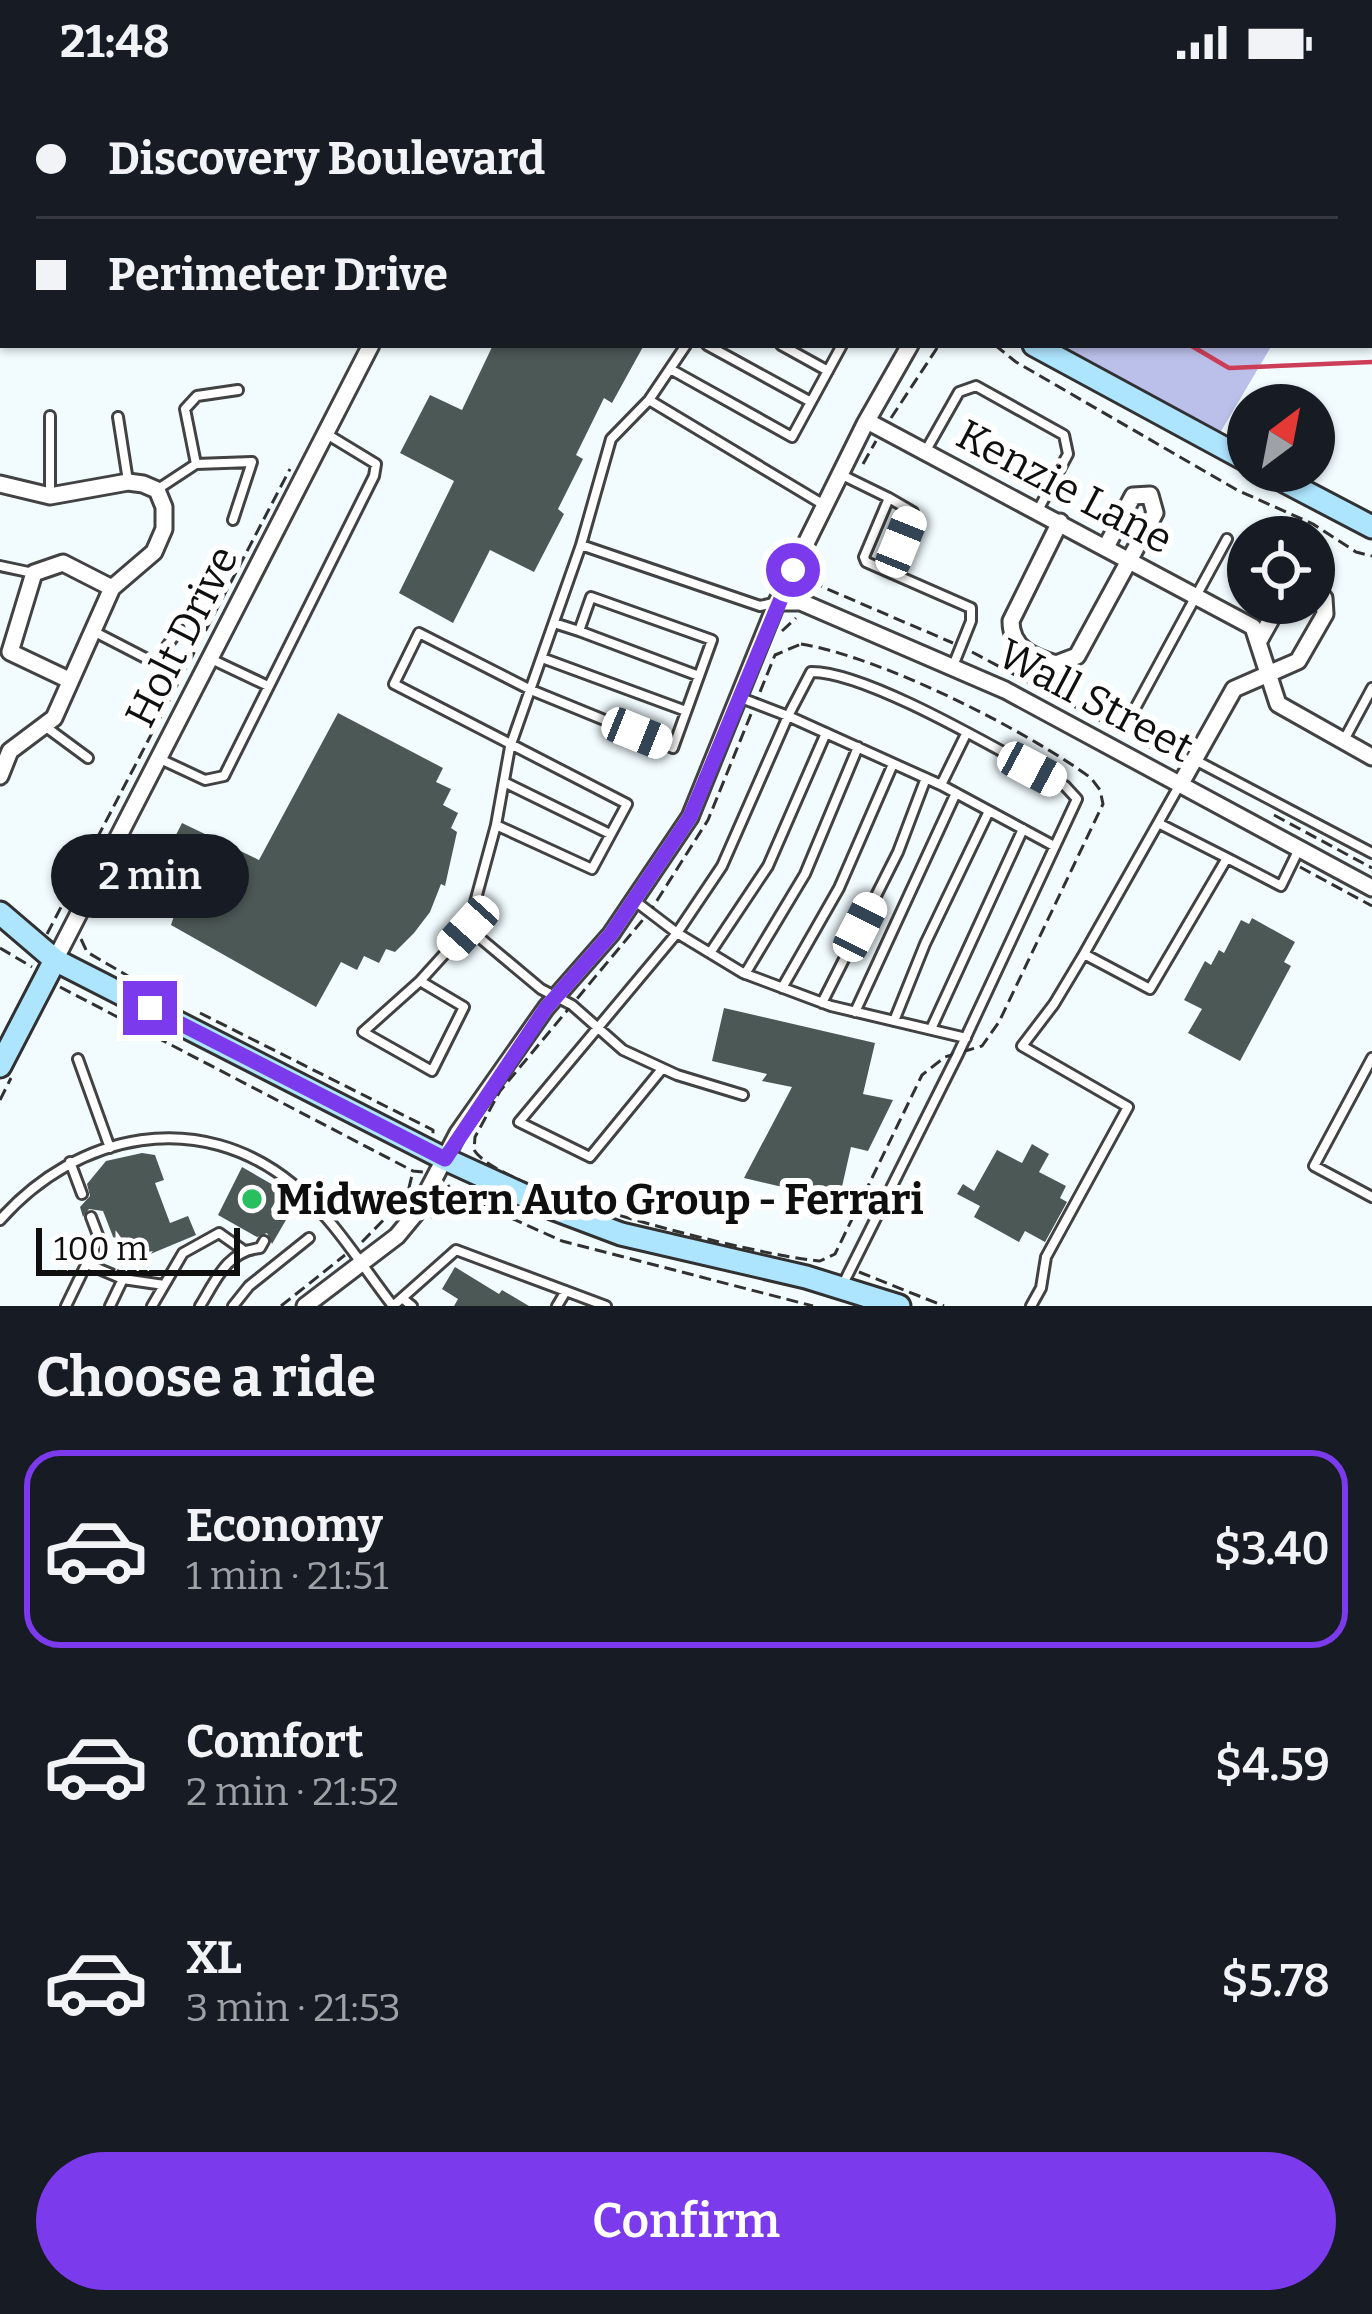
<!DOCTYPE html>
<html lang="en">
<head>
<meta charset="utf-8">
<style>
	body { margin:0; font-family:Bitter,serif; background:#242831; color:#f1f3f6; height:100vh; display:flex; flex-direction:column; font-size:45px; white-space:nowrap }
	* { box-sizing:border-box; margin:0 }
	p { font-size:39px; color:#9ea1a6 }
	.icon { flex:none; width:66px; height:66px; fill:none; stroke:currentColor; stroke-width:2; stroke-linecap:round; stroke-linejoin:round }
	.map { position:relative; height:1222px; overflow:hidden }
	.sheet { display:flex; flex-direction:column; background:#171b24; flex:1 }
	.sheet>* { flex:none }
	.hud { position:absolute; left:0px; top:0px; width:1374px; height:264px; box-shadow:0 3px 9px #0004; display:grid; align-content:center; height:264px; padding:0 36px; background:#171b24 }
	.needle { width:78px; rotate:32deg }
	.controls { position:absolute; left:1227px; top:300px; display:grid; gap:24px }
	.controls a { display:grid; place-items:center; width:108px; height:108px; border-radius:50%; background:#171b24; box-shadow:0 3px 9px #0004; font-size:60px }
	.scale { position:absolute; left:36px; bottom:30px; width:204px; box-sizing:border-box; padding-left:12px; border:6px solid #0f0f0f; border-top:0; font-size:33px; line-height:42px; white-space:nowrap; color:#0f0f0f; -webkit-text-stroke:9px #fff; paint-order:stroke }
	.end { position:absolute; width:54px; height:54px; margin:-27px; border:15px solid #7c3aed; background:#fff; box-shadow:0 0 0 6px #fff }
	.from { border-radius:50% }
	.bubble { position:absolute; height:84px; border-radius:42px; background:#171b24; box-shadow:0 3px 9px #0004; font-size:39px; font-weight:600; line-height:84px; text-align:center }
	.car { position:absolute; width:36px; height:72px; margin:-36px -18px; border-radius:15px; box-shadow:0 0 9px 3px #0007; background:linear-gradient(#fff 24%,#345 0 40%,#fff 0 76%,#345 0 86%,#fff 0) }
	.hud b { display:flex; align-items:center; gap:42px; height:114px; font-size:45px }
	.hud b+b { border-top:3px solid #363941 }
	.hud i { width:30px; height:30px; background:#f1f3f6 }
	ul { padding:0; list-style:none }
	li { display:flex; align-items:center; gap:36px; height:198px; margin:0 24px 18px; padding:0 12px; border:6px solid transparent; border-radius:36px }
	li div { flex:1 }
	li b { display:block; font-size:45px }
	li em { font-style:normal; font-weight:600 }
	li.current { border-color:#7c3aed }
	li>.icon { width:108px; height:108px; stroke-width:1.5 }
	h2 { padding:0 36px; font-size:54px; line-height:144px }
	.action { display:flex; gap:24px; margin-top:auto; padding:24px 36px }
	.action a { flex:1; height:138px; border-radius:72px; background:#7c3aed; color:#fff; font-size:48px; font-weight:600; line-height:138px; text-align:center }
	.status { display:flex; justify-content:space-between; align-items:center; height:84px; padding:0 60px; background:#171b24; direction:ltr }
	.status svg { height:33px; fill:currentColor }
	.map>svg:first-child { display:block }
	.green { fill:#bbc0ea }
	.lines { fill:none; stroke-linecap:round; stroke-linejoin:round }
	.stream { stroke:#cc3e58; stroke-width:4.5 }
	.building { fill:#4c5856 }
	.lane-casing { stroke:#424242; stroke-width:14 }
	.street-casing { stroke:#424242; stroke-width:21 }
	.secondary-casing { stroke:#313131; stroke-width:27 }
	.path { stroke:#313131; stroke-width:3; stroke-dasharray:12 6; stroke-linecap:butt }
	.lane { stroke:#fff; stroke-width:8 }
	.street { stroke:#fff; stroke-width:15 }
	.secondary { stroke:#aee5fe; stroke-width:21 }
	.route { stroke:#7c3aed; stroke-width:15 }
	.poi-dot { fill:#28bf61; stroke:#fff; stroke-width:4.5 }
	.labels { text-anchor:middle; stroke-width:12; stroke-linejoin:round; paint-order:stroke }
	.street-label { font-size:42px; fill:#0f0f0f; stroke:#fff }
	.poi-label { font-size:42px; font-weight:bold; fill:#0f0f0f; stroke:#fff; text-anchor:start }
</style>
</head>
<body>
<div class="status"><b>21:48</b><svg viewBox="0 0 49 12"><path d="M0 12V9h3v3zM5 12V6h3v6zM10 12V3h3v9zM15 12V0h3v12zM26 1h20v11H26zM47 4h2v5h-2z"/></svg></div>
<div class="map">
<svg width="1372" height="1222" viewBox="0 0 1372 1222">
	<rect width="100%" height="100%" fill="#f2fcff"/>
	<path class="green" d="M611,0H1372V93L1371,3H610Z
		M1036,261H1272L1214,359Z"/>
	<g class="lines">
		<path class="stream" d="M698,0L703,3
			M815,3H824
			M1190,261L1229,284L1372,278"/>
	</g>
	<path class="building" d="M493,261H644L612,319L604,314L576,371L583,375L558,425L564,430L534,488L490,466L453,539L399,509L454,397L400,369L430,311L462,326Z
		M338,629L443,684L436,698L451,705L443,721L458,729L451,744L457,748L445,802L441,800L430,828L414,849L395,868L386,865L379,879L364,872L357,886L341,878L316,923L171,841L176,826L163,821L171,805L153,796L182,739L259,776Z
		M1252,834L1295,858L1284,878L1291,882L1240,977L1188,949L1202,925L1184,916L1205,877L1211,881L1219,866L1224,869L1241,836L1249,840Z
		M724,924L875,959L863,1010L893,1016L868,1067L851,1063L839,1116L744,1094L792,1003L762,997L767,990L712,977Z
		M1032,1060L1049,1070L1039,1088L1066,1102L1060,1114L1067,1118L1045,1158L1025,1147L1019,1158L974,1133L980,1122L957,1110L963,1100L974,1107L997,1066L1022,1079Z
		M142,1069L155,1071L164,1096L155,1099L170,1139L188,1132L196,1151L124,1181L103,1127L89,1125L83,1133L80,1123L90,1112L87,1100L106,1077Z
		M242,1083L282,1106L271,1125L275,1136H286L272,1160L267,1149L257,1153L218,1131Z
		M455,1183L499,1210L502,1206L529,1222H454L458,1215L442,1205Z"/>
	<g class="lines">
		<defs>
			<path id="lane" d="M707,261L811,318
				M781,261L828,287
				M672,286L792,353L842,261
				M649,316L686,261
				M50,332V409
				M118,333L128,397
				M925,368L959,308L976,302L1064,351L1068,370L1037,428
				M196,380L185,325L197,312L238,306
				M842,391L889,414L864,473L866,478L971,524V537L953,582
				M158,405L196,380L252,378L233,436
				M581,461L611,355L649,316L824,421
				M0,482L33,489
				M889,488L913,428L889,414
				M93,547L155,579L179,545
				M579,547L699,592
				M542,574L686,627
				M211,575L268,602
				M741,614L788,632L811,588C868,587 1008,672 1065,702L1077,715L958,970L842,1202
				M1132,630L1227,455
				M46,643L88,674
				M1344,656L1372,604
				M160,675L205,696L224,692L374,392L376,380L325,349
				M1195,676L1372,769
				M504,698L610,750
				M941,701L1054,762
				M1158,739L1227,774L1150,905L1084,870L1179,702
				M496,741L592,785L627,720L394,600L419,549L531,606L673,664L712,556L591,513L579,547L554,539
				M1227,774L1281,802L1298,767
				M635,817L677,849L722,782L788,632L941,701L966,650
				M710,869L768,782L826,649
				M745,890L805,790L858,663
				M420,897L464,923L432,987L363,948L420,897L468,844
				M782,904L839,804L893,680
				M822,919L898,768L926,694
				M855,928L956,709
				M894,937L925,860L989,727
				M931,945L1023,745
				M1372,974L1314,1082L1372,1113
				M78,975L110,1064
				M662,985L590,1073L519,1038L677,849L743,889L831,922L966,954
				M743,1011L677,991L623,966L572,921L541,905L468,844L496,741L510,663L581,461L760,522L773,519
				M70,1078L82,1110
				M280,1130L296,1103
				M0,1136C78,1048 200,1023 294,1101C333,1134 362,1182 393,1222L456,1166L606,1222
				M87,1180L123,1195L164,1201
				M402,1214L412,1222
				M66,1222L99,1154L91,1133
				M110,1222L123,1195
				M152,1222L183,1169L219,1149L243,1166
				M200,1222C216,1196 227,1167 260,1164L264,1157
				M233,1222L249,1202L309,1154
				M557,1222L566,1207
				M1031,1222L1041,1204L1046,1173L1128,1023L1022,962L1054,920L1084,870"/>
			<path id="street" d="M170,0L172,3
				M506,3L507,0
				M0,246L3,247
				M867,337L1253,543L1278,620L1372,673
				M0,400L50,412L128,398L143,400L157,406L164,423V445L154,468L112,504L54,634L10,667L0,692
				M1060,438L1011,537C1011,564 1033,573 1056,580L1077,572L1155,429L1150,411L1133,412L1106,463
				M777,518H801L1005,606L1372,804
				M1260,555L1280,519
				M69,596L10,568L34,489L63,479L112,504
				M1180,701L1234,605L1298,577L1325,530L1324,514L1314,504
				M55,876L371,261
				M305,1222L397,1152L416,1129L458,1049L546,924L611,850L690,733L777,518L865,340L910,261"/>
			<path id="secondary" d="M567,0L572,3
				M1034,261L1248,377
				M1265,387L1372,443
				M0,829L55,876L445,1075L552,1124L621,1150L806,1193L899,1222
				M0,982L55,876"/>
		</defs>
		<use href="#lane" class="lane-casing"/>
		<use href="#street" class="street-casing"/>
		<use href="#secondary" class="secondary-casing"/>
		<path class="path" d="M947,0L949,3
			M1001,0L1008,3
			M486,3L488,0
			M1063,3L1067,0
			M995,261L1016,278L1237,406L1313,440L1356,468L1372,472
			M891,334L939,261
			M863,380L876,357
			M811,498L953,559
			M782,547L796,534
			M801,560C881,573 1024,645 1091,694L1100,706L1103,720L999,938L982,962L945,973L922,991L835,1170L820,1177C764,1173 500,1109 474,1066L475,1053L500,1007L651,826L708,736L775,571Z
			M972,568L1176,677
			M1274,731L1372,784
			M1300,783L1372,822
			M47,850L290,385
			M81,855L87,868L128,892
			M0,864L32,883
			M60,903L413,1087L424,1088
			M200,929L433,1046V1052
			M0,1016L11,994
			M448,1101L453,1108L562,1157L813,1222
			M431,1134L452,1109
			M362,1158L407,1112L413,1087
			M859,1188L944,1222
			M281,1222L345,1171"/>
		<use href="#lane" class="lane"/>
		<use href="#street" class="street"/>
		<use href="#secondary" class="secondary"/>
	</g>
	<g class="lines">
		<path class="route" d="M150,924L445,1075L546,924L611,850L690,733L793,486"/>
	</g>
	<circle class="poi-dot" cx="252" cy="1115" r="12"/>
	<g class="labels">
		<g class="street-label">
			<text transform="translate(1065 402) rotate(28)" y="15">Kenzie Lane</text>
			<text transform="translate(181 552) rotate(-63)" y="15">Holt Drive</text>
			<text transform="translate(1096 616) rotate(28)" y="15">Wall Street</text>
		</g>
		<g class="poi-label">
			<text x="276" y="1130">Midwestern Auto Group - Ferrari</text>
		</g>
	</g>
</svg>
<div class="controls">
<a><svg class="needle" viewBox="-14 -14 28 28"><path d="M0-13l5 13h-10z" fill="#e53935"/><path d="M0 13l5-13h-10z" fill="#9ea1a6"/></svg></a>
<a><svg class="icon" aria-label="locate" viewBox="0 0 24 24"><circle cx="12" cy="12" r="6"/><path d="M12 2v4M12 18v4M2 12h4M18 12h4"/></svg></a>
</div>
<div class="scale">100 m</div>
<i class="end from" style="left:793px;top:486px"></i>
<i class="end" style="left:150px;top:924px"></i>
<div class="bubble" style="left:51px;top:750px;width:198px">2 min</div>
<i class="car" style="left:901px;top:458px;rotate:22deg"></i>
<i class="car" style="left:637px;top:649px;rotate:112deg"></i>
<i class="car" style="left:1032px;top:685px;rotate:118deg"></i>
<i class="car" style="left:860px;top:843px;rotate:27deg"></i>
<i class="car" style="left:468px;top:844px;rotate:222deg"></i>
<div class="hud">
<b><i class="from"></i>Discovery Boulevard</b>
<b><i></i>Perimeter Drive</b>
</div>
</div>
<section class="sheet">
<h2>Choose a ride</h2>
<ul>
<li class="current"><svg class="icon" aria-label="car" viewBox="0 0 24 24"><path d="M5 17H2v-5l4-1 3-4h7l3 4 3 1v5h-3M9 17h6M6 11h13"/><circle cx="7" cy="17" r="2"/><circle cx="17" cy="17" r="2"/></svg><div><b>Economy</b><p>1 min · 21:51</p></div><em>$3.40</em></li>
<li><svg class="icon" aria-label="car" viewBox="0 0 24 24"><path d="M5 17H2v-5l4-1 3-4h7l3 4 3 1v5h-3M9 17h6M6 11h13"/><circle cx="7" cy="17" r="2"/><circle cx="17" cy="17" r="2"/></svg><div><b>Comfort</b><p>2 min · 21:52</p></div><em>$4.59</em></li>
<li><svg class="icon" aria-label="car" viewBox="0 0 24 24"><path d="M5 17H2v-5l4-1 3-4h7l3 4 3 1v5h-3M9 17h6M6 11h13"/><circle cx="7" cy="17" r="2"/><circle cx="17" cy="17" r="2"/></svg><div><b>XL</b><p>3 min · 21:53</p></div><em>$5.78</em></li>
</ul>
<div class="action"><a>Confirm</a></div>
</section>
</body>
</html>
